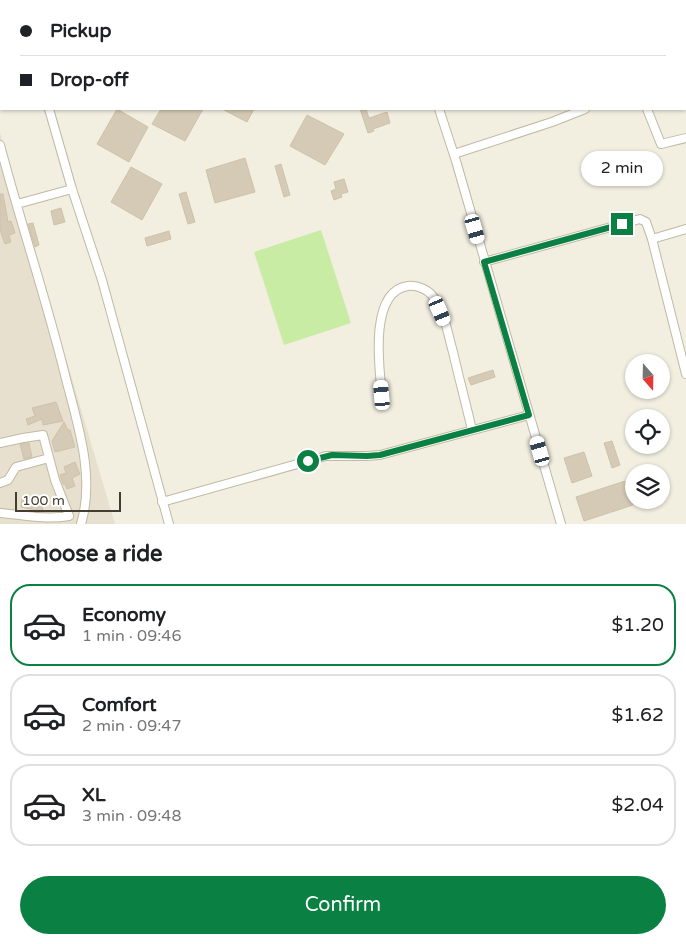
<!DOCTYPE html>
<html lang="en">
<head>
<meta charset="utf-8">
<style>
	body { margin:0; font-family:"Varela Round",sans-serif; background:#f2f2f2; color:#202124; height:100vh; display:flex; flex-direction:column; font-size:19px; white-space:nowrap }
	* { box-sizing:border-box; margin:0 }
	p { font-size:16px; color:#757577 }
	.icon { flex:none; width:28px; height:28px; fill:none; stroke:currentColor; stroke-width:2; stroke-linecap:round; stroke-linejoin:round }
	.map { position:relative; height:524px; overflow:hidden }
	.sheet { display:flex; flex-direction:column; background:#fff; flex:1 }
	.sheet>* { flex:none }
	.banner { position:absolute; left:0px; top:0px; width:686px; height:110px; box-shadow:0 1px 4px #0004; display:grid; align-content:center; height:110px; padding:0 20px; background:#fff }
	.needle { width:32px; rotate:160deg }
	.buttons { position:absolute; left:625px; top:354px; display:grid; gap:10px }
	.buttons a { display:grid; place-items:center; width:45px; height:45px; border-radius:50%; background:#fff; box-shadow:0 1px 4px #0004; font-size:25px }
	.scale { position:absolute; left:15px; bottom:12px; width:106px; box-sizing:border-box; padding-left:5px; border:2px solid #443d31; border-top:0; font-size:14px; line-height:18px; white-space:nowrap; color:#443d31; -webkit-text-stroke:4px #fff; paint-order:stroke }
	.end { position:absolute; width:22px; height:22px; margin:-11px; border:6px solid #0b8043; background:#fff; box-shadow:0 0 0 2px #fff }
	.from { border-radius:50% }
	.bubble { position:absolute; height:35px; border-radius:18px; background:#fff; box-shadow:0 1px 4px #0004; font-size:16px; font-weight:600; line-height:35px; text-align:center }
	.car { position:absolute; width:15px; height:30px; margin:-15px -8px; border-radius:6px; box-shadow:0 0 4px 1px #0007; background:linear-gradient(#fff 24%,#345 0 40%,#fff 0 76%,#345 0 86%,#fff 0) }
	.banner b { display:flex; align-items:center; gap:18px; height:48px; font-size:19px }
	.banner b+b { border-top:1px solid #e0e0e0 }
	.banner i { width:12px; height:12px; background:#202124 }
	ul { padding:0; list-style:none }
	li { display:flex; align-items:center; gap:15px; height:82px; margin:0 10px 8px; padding:0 10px; border:2px solid #e0e0e0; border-radius:20px }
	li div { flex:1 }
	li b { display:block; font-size:19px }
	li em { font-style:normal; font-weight:600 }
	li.on { border-color:#0b8043 }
	li>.icon { width:45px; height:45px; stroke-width:1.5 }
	h2 { padding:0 20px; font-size:22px; line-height:60px }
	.action { display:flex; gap:10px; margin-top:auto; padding:10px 20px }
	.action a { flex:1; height:58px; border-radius:30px; background:#0b8043; color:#fff; font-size:20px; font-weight:600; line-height:58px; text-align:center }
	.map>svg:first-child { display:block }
	.residential { fill:#e7e0ce }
	.green { fill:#c9eca4 }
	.building { fill:#d4cab5; stroke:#d0c2a8 }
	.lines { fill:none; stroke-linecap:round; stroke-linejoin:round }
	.minor-casing { stroke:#c1b9a5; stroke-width:10 }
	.minor { stroke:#fff; stroke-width:8 }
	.route { stroke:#0b8043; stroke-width:6 }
</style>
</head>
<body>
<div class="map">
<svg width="686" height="524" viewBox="0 0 686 524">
	<rect width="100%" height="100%" fill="#f2eee0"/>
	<path class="residential" d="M0,132L14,183L115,524H0Z"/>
	<path class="green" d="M321,230L351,323L284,345L254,252Z"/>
	<path class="building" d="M117,109L148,127L129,162L97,144Z
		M161,109H203L185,141L152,124Z
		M222,109H254L247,122Z
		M360,109H366L369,118L387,112L390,123L373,129L374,131L368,133Z
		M307,115L344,134L325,165L290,146Z
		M245,158L255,192L215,203L206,170Z
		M281,164L290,195L284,197L275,166Z
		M131,167L162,184L142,220L111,202Z
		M344,179L348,192L341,194L342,197L334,200L331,191L336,189L334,182Z
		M186,192L195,222L188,224L179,194Z
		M0,194H3L8,222L11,221L15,233L9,235L11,242L5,244L0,230Z
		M61,208L65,222L54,225L51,211Z
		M33,223L39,245L35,247L28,224Z
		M169,231L171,239L147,246L145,238Z
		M493,370L495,377L471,385L468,378Z
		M56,402L63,421L43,425L42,419L28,425L26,419L35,416L32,408Z
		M64,422L68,430H70L75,447L55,452L52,441Z
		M612,441L620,465L612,468L604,443Z
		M29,443L32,457L24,459L20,444Z
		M584,452L592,476L572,483L564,458Z
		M75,462L80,474L72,478L75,486L67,489L65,484H63L60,475L66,473L64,467Z
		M625,481L633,505L584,521L576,497Z
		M36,498L37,503L42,505L43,512L21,507L22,499Z"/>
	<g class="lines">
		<defs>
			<path id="minor" d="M17,0V1
				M405,0V1
				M580,0L581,1
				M598,0L599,1
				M357,1L361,0
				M430,1L433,0
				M685,16L686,15
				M685,76L686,75
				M49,109L72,189L102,280L169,524
				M439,109L456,161L561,524
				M647,109L661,144L686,138
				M0,145C20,221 45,295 64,371C76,420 96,474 81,524
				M454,154L552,122L585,109
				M17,204L72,189
				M652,239L686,229
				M484,262L640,219L646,222L652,239L686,374
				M382,395C379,367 369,291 408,286C418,285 429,290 434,298C445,313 448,335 453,352C459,378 466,404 472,430
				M0,443L23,438L43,435L55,480L69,516C45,520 23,515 0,513
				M0,483L8,480L16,467L49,458
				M162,502L326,456H367L380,455L529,415"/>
		</defs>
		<use href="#minor" class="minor-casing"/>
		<use href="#minor" class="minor"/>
	</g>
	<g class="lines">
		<path class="route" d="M308,461L332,455L367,456L380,455L529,415L484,262L622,224"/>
	</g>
</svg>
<div class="buttons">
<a><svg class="needle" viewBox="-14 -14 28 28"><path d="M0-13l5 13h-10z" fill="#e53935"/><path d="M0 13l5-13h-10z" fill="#757577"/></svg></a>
<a><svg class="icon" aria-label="locate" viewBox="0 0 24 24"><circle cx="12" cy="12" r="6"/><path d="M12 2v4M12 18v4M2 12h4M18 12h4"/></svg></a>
<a><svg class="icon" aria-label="layers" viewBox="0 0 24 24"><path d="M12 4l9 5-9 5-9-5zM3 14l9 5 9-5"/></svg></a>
</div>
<div class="scale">100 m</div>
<i class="end from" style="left:308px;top:461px"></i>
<i class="end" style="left:622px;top:224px"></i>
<div class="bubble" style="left:581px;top:151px;width:82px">2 min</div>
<i class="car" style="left:475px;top:229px;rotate:164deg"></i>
<i class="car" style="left:440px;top:311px;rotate:157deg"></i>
<i class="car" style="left:382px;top:395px;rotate:355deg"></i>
<i class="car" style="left:540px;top:451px;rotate:344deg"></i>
<div class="banner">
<b><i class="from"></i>Pickup</b>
<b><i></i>Drop-off</b>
</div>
</div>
<section class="sheet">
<h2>Choose a ride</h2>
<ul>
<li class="on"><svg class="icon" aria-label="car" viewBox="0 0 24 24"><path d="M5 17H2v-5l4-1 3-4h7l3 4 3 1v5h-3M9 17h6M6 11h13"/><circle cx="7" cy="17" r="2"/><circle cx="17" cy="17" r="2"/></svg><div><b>Economy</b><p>1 min · 09:46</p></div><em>$1.20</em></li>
<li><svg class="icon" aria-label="car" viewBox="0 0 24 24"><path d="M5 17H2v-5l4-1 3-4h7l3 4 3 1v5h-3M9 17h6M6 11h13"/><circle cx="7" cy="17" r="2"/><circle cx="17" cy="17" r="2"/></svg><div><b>Comfort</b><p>2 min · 09:47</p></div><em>$1.62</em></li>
<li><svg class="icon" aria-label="car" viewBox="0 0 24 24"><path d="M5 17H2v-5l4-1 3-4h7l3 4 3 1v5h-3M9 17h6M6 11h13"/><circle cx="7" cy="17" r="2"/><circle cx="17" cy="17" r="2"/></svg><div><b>XL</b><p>3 min · 09:48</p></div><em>$2.04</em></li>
</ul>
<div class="action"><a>Confirm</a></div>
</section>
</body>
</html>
